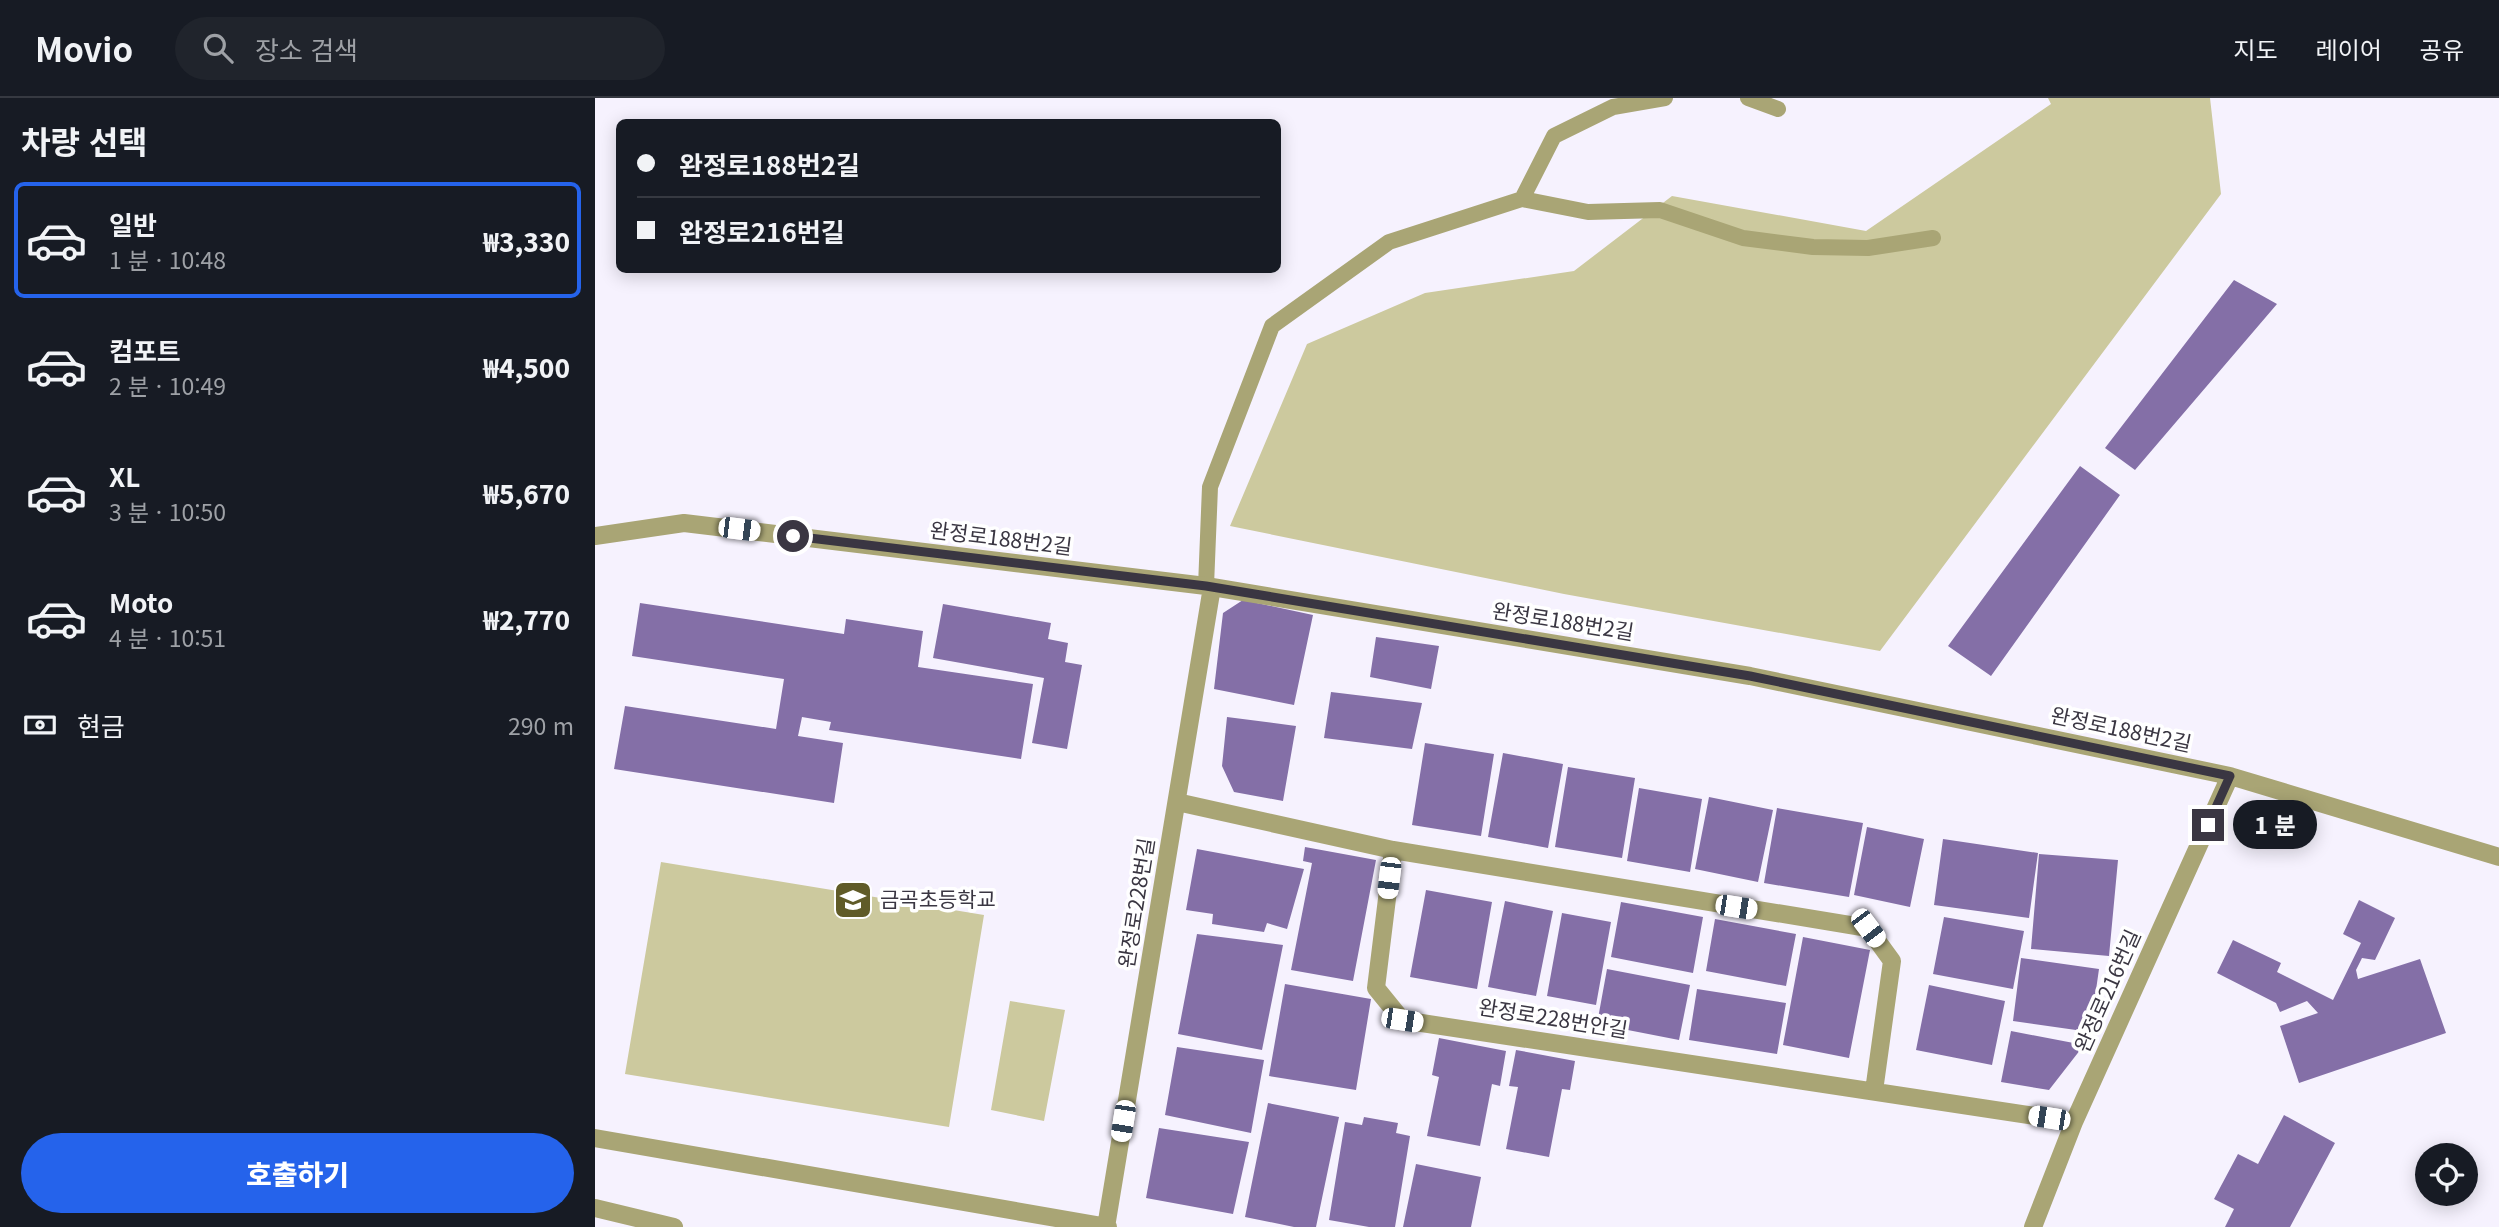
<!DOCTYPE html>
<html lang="ko">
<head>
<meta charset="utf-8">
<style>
	body { margin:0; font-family:Georgia,"Noto Sans KR",serif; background:#20242c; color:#f1f3f6; height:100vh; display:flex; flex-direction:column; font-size:26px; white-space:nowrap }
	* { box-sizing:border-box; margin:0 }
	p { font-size:23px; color:#9ea1a6 }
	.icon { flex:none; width:38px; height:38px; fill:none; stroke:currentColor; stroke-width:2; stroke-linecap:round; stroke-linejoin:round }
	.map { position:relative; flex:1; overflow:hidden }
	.drawer { display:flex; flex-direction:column; background:#171b24; width:595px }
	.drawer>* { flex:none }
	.hud { position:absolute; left:21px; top:21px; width:665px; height:154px; border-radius:10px; box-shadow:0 4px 18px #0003; display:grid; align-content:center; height:154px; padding:0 21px; background:#171b24 }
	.controls { position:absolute; left:1820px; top:1045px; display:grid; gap:14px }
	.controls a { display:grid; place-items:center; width:63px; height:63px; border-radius:50%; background:#171b24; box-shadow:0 4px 18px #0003; font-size:35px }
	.end { position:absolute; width:32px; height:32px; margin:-16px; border:9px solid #3a3642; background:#fff; box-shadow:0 0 0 4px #fff }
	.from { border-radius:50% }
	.bubble { position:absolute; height:49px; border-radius:24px; background:#171b24; box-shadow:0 4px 18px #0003; font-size:23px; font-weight:800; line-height:49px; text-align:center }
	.car { position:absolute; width:21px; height:42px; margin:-21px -10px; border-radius:9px; box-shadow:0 0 5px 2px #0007; background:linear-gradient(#fff 24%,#345 0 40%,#fff 0 76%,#345 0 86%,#fff 0) }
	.hud b { display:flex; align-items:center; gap:24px; height:66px; font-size:26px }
	.hud b+b { border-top:2px solid #363941 }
	.hud i { width:18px; height:18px; background:#f1f3f6 }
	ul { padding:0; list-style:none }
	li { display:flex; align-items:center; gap:21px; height:116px; margin:0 14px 10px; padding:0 7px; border:4px solid transparent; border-radius:10px }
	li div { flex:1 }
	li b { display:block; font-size:26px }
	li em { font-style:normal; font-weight:800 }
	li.selected { border-color:#2563eb }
	li>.icon { width:63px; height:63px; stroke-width:1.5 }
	h2 { padding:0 21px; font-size:32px; line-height:84px }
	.pay { display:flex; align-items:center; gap:18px; height:77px; padding:0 21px; font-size:26px }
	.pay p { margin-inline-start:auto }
	.button { display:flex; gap:14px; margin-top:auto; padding:14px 21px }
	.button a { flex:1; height:80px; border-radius:42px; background:#2563eb; color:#fff; font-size:28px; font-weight:800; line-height:80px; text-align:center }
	header { display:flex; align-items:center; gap:42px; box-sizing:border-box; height:98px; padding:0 35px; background:#171b24; border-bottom:2px solid #363941 }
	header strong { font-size:33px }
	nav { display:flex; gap:38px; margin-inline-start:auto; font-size:24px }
	.search { width:490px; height:63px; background:#20242c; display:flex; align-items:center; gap:18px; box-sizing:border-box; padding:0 24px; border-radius:38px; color:#9ea1a6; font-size:26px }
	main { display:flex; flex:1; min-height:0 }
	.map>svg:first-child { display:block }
	.green { fill:#ccc99e }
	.building { fill:#846fa7 }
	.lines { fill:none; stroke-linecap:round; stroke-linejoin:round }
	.lane { stroke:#a9a575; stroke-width:16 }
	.street { stroke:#a9a575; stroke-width:18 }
	.route { stroke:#3a3642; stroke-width:9 }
	.labels { text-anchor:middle; stroke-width:7; stroke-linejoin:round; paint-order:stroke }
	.street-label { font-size:21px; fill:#3a3642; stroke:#fff }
	.poi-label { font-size:21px; fill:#3a3642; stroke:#fff; text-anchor:start }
</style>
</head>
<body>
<header>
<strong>Movio</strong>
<div class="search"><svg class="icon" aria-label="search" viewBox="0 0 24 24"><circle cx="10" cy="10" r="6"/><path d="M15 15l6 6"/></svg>장소 검색</div>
<nav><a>지도</a><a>레이어</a><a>공유</a></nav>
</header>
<main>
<section class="drawer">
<h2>차량 선택</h2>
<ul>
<li class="selected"><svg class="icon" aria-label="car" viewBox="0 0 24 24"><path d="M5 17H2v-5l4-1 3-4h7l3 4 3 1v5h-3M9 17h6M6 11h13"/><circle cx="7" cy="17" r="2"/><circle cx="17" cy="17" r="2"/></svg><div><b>일반</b><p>1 분 · 10:48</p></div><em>₩3,330</em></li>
<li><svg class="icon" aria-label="car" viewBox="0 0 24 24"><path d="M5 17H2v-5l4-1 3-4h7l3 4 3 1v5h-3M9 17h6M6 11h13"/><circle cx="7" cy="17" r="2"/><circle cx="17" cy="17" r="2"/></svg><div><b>컴포트</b><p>2 분 · 10:49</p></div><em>₩4,500</em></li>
<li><svg class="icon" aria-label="car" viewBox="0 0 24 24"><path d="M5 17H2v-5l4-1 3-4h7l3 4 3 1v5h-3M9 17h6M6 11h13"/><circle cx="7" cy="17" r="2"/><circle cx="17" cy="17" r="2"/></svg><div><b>XL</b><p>3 분 · 10:50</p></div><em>₩5,670</em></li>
<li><svg class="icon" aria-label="car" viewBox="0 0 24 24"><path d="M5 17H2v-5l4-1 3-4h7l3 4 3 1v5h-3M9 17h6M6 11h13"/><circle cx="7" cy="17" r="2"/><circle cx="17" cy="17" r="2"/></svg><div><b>Moto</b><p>4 분 · 10:51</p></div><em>₩2,770</em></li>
</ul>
<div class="pay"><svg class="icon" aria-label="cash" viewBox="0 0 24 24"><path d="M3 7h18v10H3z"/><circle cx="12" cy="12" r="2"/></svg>현금<p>290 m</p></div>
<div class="button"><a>호출하기</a></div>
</section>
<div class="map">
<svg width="1904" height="1129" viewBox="0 0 1904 1129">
	<rect width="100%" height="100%" fill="#f6f2fe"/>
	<path class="green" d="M1453,0H1615L1626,96L1285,553L969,496L635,428L712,246L830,195L979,173L1077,98L1271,133L1456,6Z
		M66,764L389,817L354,1029L30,976Z
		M415,903L470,912L449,1023L396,1012Z"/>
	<path class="building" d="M1639,182L1682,206L1540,372L1510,350Z
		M1485,368L1525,397L1396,578L1353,548Z
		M648,502L718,517L699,607L619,591L628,515Z
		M45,505L249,536L251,521L328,533L323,569L438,586L426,661L234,632L236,624L207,619L203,638L248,645L239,705L19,671L30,608L181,631L189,581L37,558Z
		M348,506L456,525L453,541L473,545L470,564L487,567L472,651L437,645L449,580L338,560Z
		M781,539L844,548L836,591L775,579Z
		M736,594L827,605L817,651L729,640Z
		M632,619L701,628L688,703L639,694L627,668Z
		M830,645L899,656L886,738L817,727Z
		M908,655L968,666L953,750L893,739Z
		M973,669L1040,680L1027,760L960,749Z
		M1044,690L1107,701L1095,774L1032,763Z
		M1114,699L1178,712L1163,784L1100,771Z
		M1182,710L1268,725L1254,799L1169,785Z
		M1272,729L1329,741L1315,809L1259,797Z
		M1348,741L1443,755L1434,820L1339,807Z
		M710,749L781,762L758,883L696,872L717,765L708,763Z
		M602,751L709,771L692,831L672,825L669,834L617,826L618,816L591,812Z
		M1444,756L1523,762L1514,858L1436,851Z
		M831,792L897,804L882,891L815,879Z
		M1764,802L1800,820L1780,862L1767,860L1761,872L1763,881L1825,861L1851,935L1704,985L1685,928L1723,915L1712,903L1685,914L1681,905L1622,875L1638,842L1686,865L1682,874L1738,902L1766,845L1748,836Z
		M910,803L958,813L941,898L893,889Z
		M1026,804L1108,819L1098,875L1016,859Z
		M967,815L1016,824L1001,907L952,898Z
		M1349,819L1429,833L1418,891L1338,876Z
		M1120,821L1201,836L1191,888L1111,873Z
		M602,836L688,847L667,952L583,936Z
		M1208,839L1275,852L1254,960L1188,947Z
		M1426,860L1504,871L1495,934L1418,923Z
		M1012,871L1095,887L1084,942L1002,926Z
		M690,886L776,901L761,992L674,978Z
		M1334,887L1410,903L1397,967L1321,952Z
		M1102,891L1191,905L1182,956L1094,942Z
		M1416,933L1489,947L1454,992L1406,984Z
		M844,940L911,953L905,988L897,986L885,1048L832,1038L844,979L837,977Z
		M582,949L669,962L656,1035L570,1017Z
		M921,952L980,963L975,992L967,991L954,1059L911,1051L923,989L914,988Z
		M673,1005L744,1019L721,1129H699L650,1119Z
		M1689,1017L1740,1045L1695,1129H1630L1639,1111L1619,1101L1643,1056L1663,1066Z
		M769,1019L803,1025L801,1035L815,1038L800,1129H774L734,1122L750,1024L767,1027Z
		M564,1030L654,1044L638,1116L551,1100Z
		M821,1066L886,1079L876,1129H808Z"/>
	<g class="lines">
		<path class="lane" d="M1153,0L1183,11
			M927,101L993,114L1065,112L1148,140L1218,149L1273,150L1338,140
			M611,488L615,389L677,228L794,144L927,101L959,38L1018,9L1070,0"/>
		<path class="street" d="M0,438L89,425L611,488L1155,578L1635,678L1904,759
			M582,704L798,752L1273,830L1297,863L1279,993
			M798,752L781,890L807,922L1479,1024
			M0,1040L513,1129
			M0,1110L79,1129
			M511,1129L617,489
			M1438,1129L1479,1024L1635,678"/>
	</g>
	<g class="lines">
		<path class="route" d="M198,438L611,488L1155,578L1635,678L1613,727"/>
	</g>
	<defs>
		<symbol id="school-square" viewBox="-11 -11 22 22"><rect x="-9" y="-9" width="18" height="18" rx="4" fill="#605b28" stroke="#fff"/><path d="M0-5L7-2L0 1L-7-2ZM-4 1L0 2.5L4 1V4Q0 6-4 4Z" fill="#fff"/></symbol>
	</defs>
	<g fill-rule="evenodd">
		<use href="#school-square" x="236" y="780" width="44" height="44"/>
	</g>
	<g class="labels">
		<g class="street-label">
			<text transform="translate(406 441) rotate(7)" y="7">완정로188번2길</text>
			<text transform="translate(968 524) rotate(9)" y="7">완정로188번2길</text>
			<text transform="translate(1526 632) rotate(12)" y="7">완정로188번2길</text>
			<text transform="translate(542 805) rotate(-81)" y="7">완정로228번길</text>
			<text transform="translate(1513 893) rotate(-66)" y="7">완정로216번길</text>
			<text transform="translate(958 921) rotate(9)" y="7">완정로228번안길</text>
		</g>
		<g class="poi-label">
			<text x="285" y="809">금곡초등학교</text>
		</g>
	</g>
</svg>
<div class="controls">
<a><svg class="icon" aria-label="locate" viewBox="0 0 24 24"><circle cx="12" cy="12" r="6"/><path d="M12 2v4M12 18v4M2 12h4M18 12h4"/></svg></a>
</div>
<i class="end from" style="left:198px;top:438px"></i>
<i class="end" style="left:1613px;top:727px"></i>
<div class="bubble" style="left:1638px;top:702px;width:84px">1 분</div>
<i class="car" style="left:144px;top:431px;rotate:97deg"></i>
<i class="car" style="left:794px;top:780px;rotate:187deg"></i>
<i class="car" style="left:1141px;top:809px;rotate:99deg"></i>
<i class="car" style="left:1273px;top:830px;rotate:143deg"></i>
<i class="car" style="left:807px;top:922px;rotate:99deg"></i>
<i class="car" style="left:1454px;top:1020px;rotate:279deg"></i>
<i class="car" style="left:528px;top:1023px;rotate:189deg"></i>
<div class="hud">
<b><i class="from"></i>완정로188번2길</b>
<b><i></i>완정로216번길</b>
</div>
</div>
</main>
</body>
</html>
